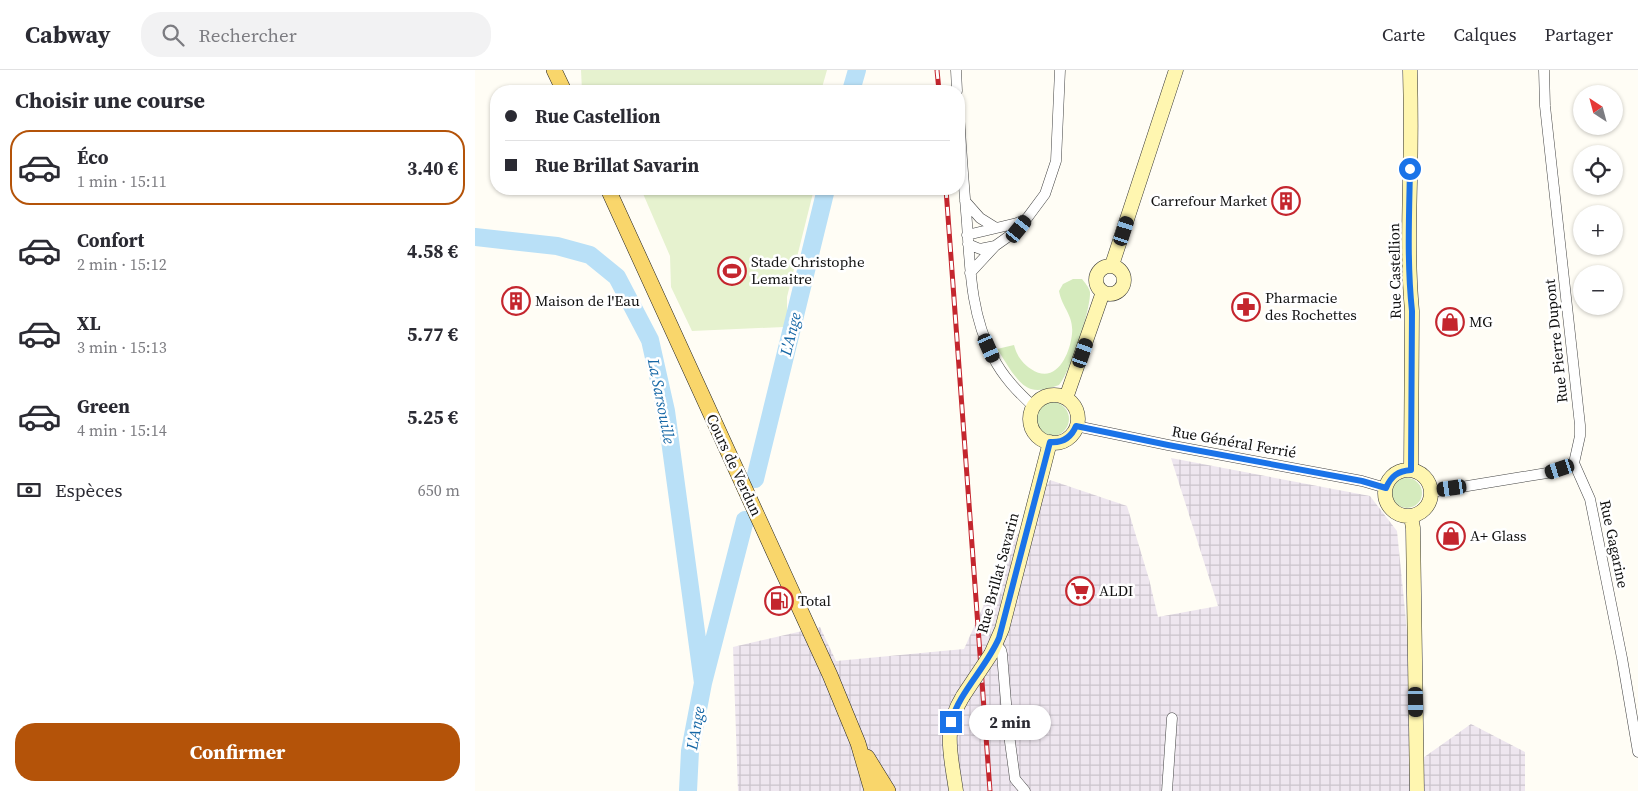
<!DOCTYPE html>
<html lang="fr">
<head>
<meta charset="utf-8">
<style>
	body { margin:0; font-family:"Source Serif 4",serif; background:#f2f2f3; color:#2b2b33; height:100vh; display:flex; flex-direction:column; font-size:19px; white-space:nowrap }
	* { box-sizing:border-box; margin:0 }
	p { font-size:16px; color:#7c7c81 }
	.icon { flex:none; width:28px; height:28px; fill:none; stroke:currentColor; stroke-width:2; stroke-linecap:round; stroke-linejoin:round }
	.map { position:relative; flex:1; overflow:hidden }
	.panel { display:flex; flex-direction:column; background:#fff; width:475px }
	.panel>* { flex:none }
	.top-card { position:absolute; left:15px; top:15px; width:475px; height:110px; border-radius:20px; box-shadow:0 1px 4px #0004; display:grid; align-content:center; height:110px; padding:0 15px; background:#fff }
	.needle { width:32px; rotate:324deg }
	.buttons { position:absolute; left:1098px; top:15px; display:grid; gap:10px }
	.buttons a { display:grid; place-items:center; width:50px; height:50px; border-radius:50%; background:#fff; box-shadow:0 1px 4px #0004; font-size:25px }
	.end { position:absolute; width:22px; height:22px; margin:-11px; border:6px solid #1a73e8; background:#fff; box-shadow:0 0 0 2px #fff }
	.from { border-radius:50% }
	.bubble { position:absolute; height:35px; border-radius:18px; background:#fff; box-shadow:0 1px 4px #0004; font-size:16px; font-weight:700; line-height:35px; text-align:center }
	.car { position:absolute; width:15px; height:30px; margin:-15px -8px; border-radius:6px; box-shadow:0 0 4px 1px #0007; background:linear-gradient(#222 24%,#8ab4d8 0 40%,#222 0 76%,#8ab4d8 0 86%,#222 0) }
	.top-card b { display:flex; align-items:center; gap:18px; height:48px; font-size:19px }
	.top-card b+b { border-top:1px solid #e1e1e2 }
	.top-card i { width:12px; height:12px; background:#2b2b33 }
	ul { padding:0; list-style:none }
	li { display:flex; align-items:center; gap:15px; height:75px; margin:0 10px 8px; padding:0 5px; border:2px solid transparent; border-radius:20px }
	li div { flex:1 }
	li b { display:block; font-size:19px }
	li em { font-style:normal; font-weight:700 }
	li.active { border-color:#b45309 }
	li>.icon { width:45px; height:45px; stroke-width:1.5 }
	h2 { padding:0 15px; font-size:22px; line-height:60px }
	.pay { display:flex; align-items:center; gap:12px; height:55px; padding:0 15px; font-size:19px }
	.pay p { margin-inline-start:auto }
	.action { display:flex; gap:10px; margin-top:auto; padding:10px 15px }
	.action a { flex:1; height:58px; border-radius:20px; background:#b45309; color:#fff; font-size:20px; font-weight:700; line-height:58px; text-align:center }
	header { display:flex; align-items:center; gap:30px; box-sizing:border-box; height:70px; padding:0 25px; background:#fff; border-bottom:1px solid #e1e1e2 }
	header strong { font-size:24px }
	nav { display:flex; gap:28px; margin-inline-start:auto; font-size:18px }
	.search { width:350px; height:45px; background:#f2f2f3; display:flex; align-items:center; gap:12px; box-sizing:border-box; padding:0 18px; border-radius:20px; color:#7c7c81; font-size:19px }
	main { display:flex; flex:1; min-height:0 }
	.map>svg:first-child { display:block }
	.industrial { fill:url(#industrial-grid) }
	.green { fill:#d5ebbd }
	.pitch { fill:#e6f2cf }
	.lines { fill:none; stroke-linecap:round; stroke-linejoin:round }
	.river { stroke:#b9e0f7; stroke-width:18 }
	.street-casing { stroke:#444; stroke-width:11 }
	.secondary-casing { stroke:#333; stroke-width:15 }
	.primary-casing { stroke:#222; stroke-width:16 }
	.street { stroke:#fff; stroke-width:10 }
	.secondary { stroke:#fff6b0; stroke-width:14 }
	.primary { stroke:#f9d66b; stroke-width:15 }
	.rail-casing { stroke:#c4262e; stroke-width:5 }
	.rail { stroke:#fff; stroke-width:3; stroke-dasharray:9; stroke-linecap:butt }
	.secondary-bridge-casing { stroke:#333; stroke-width:15; stroke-linecap:butt }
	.secondary-bridge { stroke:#fff6b0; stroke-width:14 }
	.route { stroke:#1a73e8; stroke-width:6 }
	.labels { text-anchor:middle; stroke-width:5; stroke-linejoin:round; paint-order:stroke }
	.poi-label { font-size:15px; fill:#111; stroke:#fff; text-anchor:start }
	.street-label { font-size:15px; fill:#111; stroke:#fff }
	.water-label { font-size:16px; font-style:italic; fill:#1768a6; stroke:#fff }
</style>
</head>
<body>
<header>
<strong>Cabway</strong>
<div class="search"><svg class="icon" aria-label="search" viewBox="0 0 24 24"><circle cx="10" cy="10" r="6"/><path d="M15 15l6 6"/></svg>Rechercher</div>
<nav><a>Carte</a><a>Calques</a><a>Partager</a></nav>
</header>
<main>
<section class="panel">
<h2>Choisir une course</h2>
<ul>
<li class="active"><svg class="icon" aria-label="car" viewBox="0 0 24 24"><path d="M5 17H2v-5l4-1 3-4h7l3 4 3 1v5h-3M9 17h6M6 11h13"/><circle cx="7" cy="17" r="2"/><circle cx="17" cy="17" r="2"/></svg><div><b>Éco</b><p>1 min · 15:11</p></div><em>3.40 €</em></li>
<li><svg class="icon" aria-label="car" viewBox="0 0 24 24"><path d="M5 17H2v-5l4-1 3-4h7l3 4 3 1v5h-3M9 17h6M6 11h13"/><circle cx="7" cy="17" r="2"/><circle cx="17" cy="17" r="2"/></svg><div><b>Confort</b><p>2 min · 15:12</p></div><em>4.58 €</em></li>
<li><svg class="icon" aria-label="car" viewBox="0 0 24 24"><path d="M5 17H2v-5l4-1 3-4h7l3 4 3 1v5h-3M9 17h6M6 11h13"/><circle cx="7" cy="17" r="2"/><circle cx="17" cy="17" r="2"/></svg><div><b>XL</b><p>3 min · 15:13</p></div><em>5.77 €</em></li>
<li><svg class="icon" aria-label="car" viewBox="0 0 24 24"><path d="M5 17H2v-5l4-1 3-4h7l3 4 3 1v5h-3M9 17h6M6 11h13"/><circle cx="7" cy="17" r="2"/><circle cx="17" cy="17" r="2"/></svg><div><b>Green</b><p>4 min · 15:14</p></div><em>5.25 €</em></li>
</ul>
<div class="pay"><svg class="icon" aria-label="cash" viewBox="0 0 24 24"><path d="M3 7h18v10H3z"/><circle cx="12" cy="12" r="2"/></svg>Espèces<p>650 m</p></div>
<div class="action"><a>Confirmer</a></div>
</section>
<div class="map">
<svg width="1163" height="721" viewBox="0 0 1163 721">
	<defs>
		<pattern id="industrial-grid" width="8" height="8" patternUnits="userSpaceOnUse" patternTransform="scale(1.25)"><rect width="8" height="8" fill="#eee6ef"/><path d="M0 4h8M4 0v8" fill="none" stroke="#cbc4cc"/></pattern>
	</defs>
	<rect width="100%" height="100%" fill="#fffdf5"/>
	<path class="industrial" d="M696,388L895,426L922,461L945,690L996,654L1050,682V721H263L258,577L345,557L361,591L489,579L535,477L575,410L652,436L674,509L683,547L743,536Z"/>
	<path class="green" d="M598,209H607C610,213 614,217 615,222C616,239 595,303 584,315C575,318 565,322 556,319C542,315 530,290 522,279L539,275C542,286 547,293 556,299C581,316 595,284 597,264C599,245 587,238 584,221L588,214Z
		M560 349a17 17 0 1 1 34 0a17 17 0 1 1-34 0Z
		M917 423a15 15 0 1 1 30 0a15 15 0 1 1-30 0Z"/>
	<path class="pitch" d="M106,0H352L346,21H107Z
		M166,119H339L312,227V245L309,257L217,261L196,217L195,186Z"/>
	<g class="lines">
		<path class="river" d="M376,21L382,0
			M0,167L82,176L115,185L142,207L175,270L191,341L228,613
			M280,409L351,119
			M213,721L215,681L228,613L270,450"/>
		<defs>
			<path id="street" d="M481,0L482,21
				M1069,0L1070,36L1105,355V366L1099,393
				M484,43C486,80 489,117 492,153C495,199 496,245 518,287C528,307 543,322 559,337
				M490,131L505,148L521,158
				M492,165L542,153L551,149
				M493,174L505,179L520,176L544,159L570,124L581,91L585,0
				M495,203L520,176
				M601,356L693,375L887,411L911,418
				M1099,393L1115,429L1147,588L1163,682
				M956,422L1072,403L1099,393
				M521,575L526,580L527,584L533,657L540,709L550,721
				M692,721L697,648"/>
			<path id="secondary" d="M935,0C936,37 936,74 935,111C934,155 933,198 937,241L936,400
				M637,195L701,0
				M621 210a14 14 0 1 1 28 0a14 14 0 1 1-28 0Z
				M555 349a24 24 0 1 1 48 0a24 24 0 1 1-48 0Z
				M591,328L628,222
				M910 423a23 23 0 1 1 46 0a23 23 0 1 1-46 0Z
				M936,446L938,458L942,721
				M516,584L527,559L575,372
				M481,721C476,684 467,660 488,626"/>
			<path id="primary" d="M79,0L89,21
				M133,119L355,605L383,673L397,721
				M392,687L413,721"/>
		</defs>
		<use href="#street" class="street-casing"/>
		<use href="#secondary" class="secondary-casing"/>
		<use href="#primary" class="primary-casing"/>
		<use href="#street" class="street"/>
		<use href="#secondary" class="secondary"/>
		<use href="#primary" class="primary"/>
		<defs>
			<path id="rail" d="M462,0L464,21
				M471,119L515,721"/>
		</defs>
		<use href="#rail" class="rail-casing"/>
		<use href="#rail" class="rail"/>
		<defs>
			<path id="secondary-bridge" d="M488,626L516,584"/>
		</defs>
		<use href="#secondary-bridge" class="secondary-bridge-casing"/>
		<use href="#secondary-bridge" class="secondary-bridge"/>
	</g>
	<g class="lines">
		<path class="route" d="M476,652C485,621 511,598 524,568L575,372C587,373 596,368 601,356L693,375L887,411L911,418C916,406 923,401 936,400L937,241C932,194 934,147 935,99"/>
	</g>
	<defs>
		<symbol id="building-ring" viewBox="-11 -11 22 22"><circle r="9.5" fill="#fff" stroke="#c4262e" stroke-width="1.5"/><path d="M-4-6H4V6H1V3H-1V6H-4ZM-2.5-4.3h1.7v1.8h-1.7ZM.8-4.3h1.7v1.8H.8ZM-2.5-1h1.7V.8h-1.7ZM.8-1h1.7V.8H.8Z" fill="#c4262e"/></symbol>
		<symbol id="stadium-ring" viewBox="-11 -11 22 22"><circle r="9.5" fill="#fff" stroke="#c4262e" stroke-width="1.5"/><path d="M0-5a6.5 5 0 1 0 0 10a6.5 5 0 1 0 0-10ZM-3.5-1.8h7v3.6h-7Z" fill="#c4262e"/></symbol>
		<symbol id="pharmacy-ring" viewBox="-11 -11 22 22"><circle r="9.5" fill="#fff" stroke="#c4262e" stroke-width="1.5"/><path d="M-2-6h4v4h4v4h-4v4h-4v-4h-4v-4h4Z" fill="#c4262e"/></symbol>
		<symbol id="shop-ring" viewBox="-11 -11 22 22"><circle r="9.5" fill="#fff" stroke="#c4262e" stroke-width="1.5"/><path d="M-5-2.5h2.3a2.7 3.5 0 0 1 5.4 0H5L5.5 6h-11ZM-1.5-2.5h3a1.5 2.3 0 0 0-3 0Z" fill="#c4262e"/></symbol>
		<symbol id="supermarket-ring" viewBox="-11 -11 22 22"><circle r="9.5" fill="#fff" stroke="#c4262e" stroke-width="1.5"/><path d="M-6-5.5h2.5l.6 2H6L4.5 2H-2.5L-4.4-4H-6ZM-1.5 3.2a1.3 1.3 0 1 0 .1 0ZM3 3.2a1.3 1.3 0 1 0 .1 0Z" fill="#c4262e"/></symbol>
		<symbol id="fuel-ring" viewBox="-11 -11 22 22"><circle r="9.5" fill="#fff" stroke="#c4262e" stroke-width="1.5"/><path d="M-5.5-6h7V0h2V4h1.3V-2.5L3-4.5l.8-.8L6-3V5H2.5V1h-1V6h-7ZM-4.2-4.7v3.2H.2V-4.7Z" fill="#c4262e"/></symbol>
	</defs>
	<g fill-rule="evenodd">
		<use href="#building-ring" x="795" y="115" width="32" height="32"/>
		<use href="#stadium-ring" x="241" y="185" width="32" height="32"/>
		<use href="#building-ring" x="25" y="215" width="32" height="32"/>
		<use href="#pharmacy-ring" x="755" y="221" width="32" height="32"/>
		<use href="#shop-ring" x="959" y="236" width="32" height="32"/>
		<use href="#shop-ring" x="960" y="450" width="32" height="32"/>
		<use href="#supermarket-ring" x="589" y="505" width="32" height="32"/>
		<use href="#fuel-ring" x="288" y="515" width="32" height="32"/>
	</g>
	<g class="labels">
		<g class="poi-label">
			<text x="792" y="136" text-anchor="end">Carrefour Market</text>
			<text x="276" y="197">Stade Christophe<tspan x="276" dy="17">Lemaitre</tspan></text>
			<text x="790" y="233">Pharmacie<tspan x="790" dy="17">des Rochettes</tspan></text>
			<text x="60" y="236">Maison de l'Eau</text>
			<text x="994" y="257">MG</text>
			<text x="995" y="471">A+ Glass</text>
			<text x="624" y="526">ALDI</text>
			<text x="323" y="536">Total</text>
		</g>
		<g class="street-label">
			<text transform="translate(920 201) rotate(-91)" y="5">Rue Castellion</text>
			<text transform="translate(1081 271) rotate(-96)" y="5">Rue Pierre Dupont</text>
			<text transform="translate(759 372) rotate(10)" y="5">Rue Général Ferrié</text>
			<text transform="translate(259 395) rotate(65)" y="5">Cours de Verdun</text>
			<text transform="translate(1139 474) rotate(78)" y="5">Rue Gagarine</text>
			<text transform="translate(523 503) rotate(-75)" y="5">Rue Brillat Savarin</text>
		</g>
		<g class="water-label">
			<text transform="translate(315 264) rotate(-76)" y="6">L'Ange</text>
			<text transform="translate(187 331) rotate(79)" y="6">La Sarsouille</text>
			<text transform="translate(220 658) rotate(-80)" y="6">L'Ange</text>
		</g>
	</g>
</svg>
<div class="buttons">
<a><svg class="needle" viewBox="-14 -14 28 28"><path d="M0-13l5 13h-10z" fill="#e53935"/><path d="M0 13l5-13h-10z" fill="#7c7c81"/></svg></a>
<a><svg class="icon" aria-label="locate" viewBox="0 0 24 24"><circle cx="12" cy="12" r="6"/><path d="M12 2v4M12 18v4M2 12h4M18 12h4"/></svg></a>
<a>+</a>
<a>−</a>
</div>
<i class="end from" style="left:935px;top:99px"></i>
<i class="end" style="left:476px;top:652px"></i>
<div class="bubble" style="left:494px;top:635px;width:82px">2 min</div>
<i class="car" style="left:544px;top:159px;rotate:39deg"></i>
<i class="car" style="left:649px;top:161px;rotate:18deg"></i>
<i class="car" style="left:514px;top:278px;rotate:156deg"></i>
<i class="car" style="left:608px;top:283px;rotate:19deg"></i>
<i class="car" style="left:1085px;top:399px;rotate:252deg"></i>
<i class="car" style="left:977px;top:418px;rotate:262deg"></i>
<i class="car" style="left:941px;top:632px;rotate:179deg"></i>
<div class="top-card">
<b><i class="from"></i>Rue Castellion</b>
<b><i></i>Rue Brillat Savarin</b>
</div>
</div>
</main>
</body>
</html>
